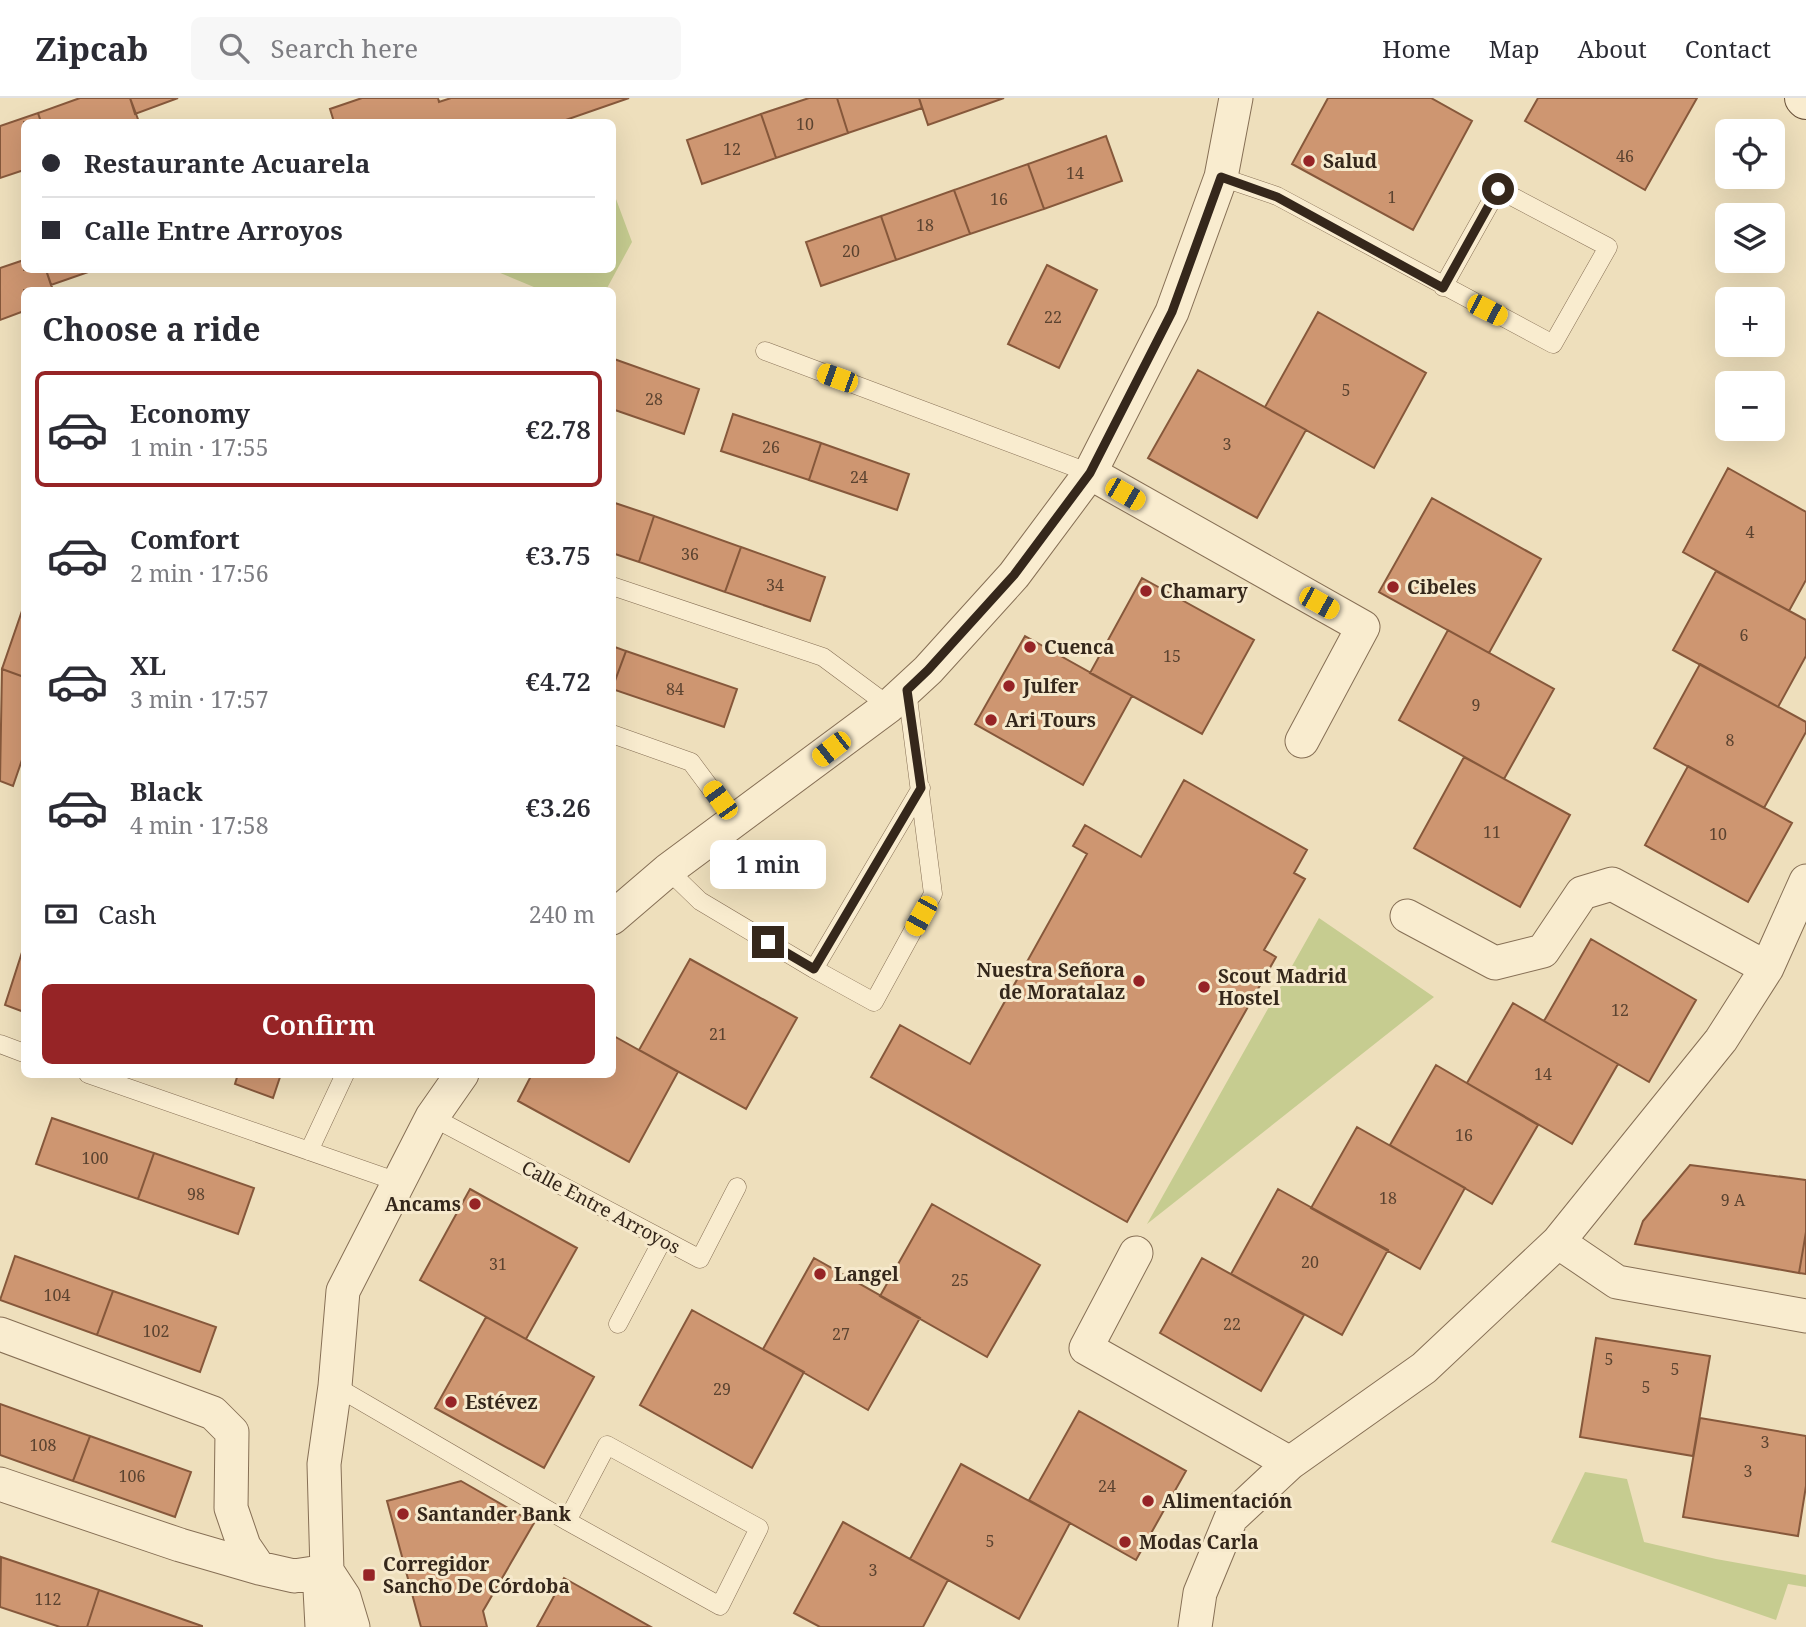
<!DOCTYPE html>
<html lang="en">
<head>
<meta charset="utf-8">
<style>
	body { margin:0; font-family:"Noto Serif",serif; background:#f7f7f7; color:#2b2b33; height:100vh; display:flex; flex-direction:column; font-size:26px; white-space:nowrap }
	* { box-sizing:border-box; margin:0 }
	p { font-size:23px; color:#7c7c81 }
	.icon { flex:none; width:38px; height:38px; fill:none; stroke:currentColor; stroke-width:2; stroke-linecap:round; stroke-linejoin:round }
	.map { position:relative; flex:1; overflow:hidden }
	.drawer { position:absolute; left:21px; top:189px; width:595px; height:791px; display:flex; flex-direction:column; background:#fff; border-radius:10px; box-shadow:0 7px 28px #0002 }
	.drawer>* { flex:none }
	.guide { position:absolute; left:21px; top:21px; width:595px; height:154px; border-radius:10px; box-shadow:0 7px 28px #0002; display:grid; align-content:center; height:154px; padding:0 21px; background:#fff }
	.fabs { position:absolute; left:1715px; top:21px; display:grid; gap:14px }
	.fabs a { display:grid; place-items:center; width:70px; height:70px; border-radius:10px; background:#fff; box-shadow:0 7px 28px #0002; font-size:35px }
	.end { position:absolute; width:32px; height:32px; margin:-16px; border:9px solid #35271b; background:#fff; box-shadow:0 0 0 4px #fff }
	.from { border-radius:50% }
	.bubble { position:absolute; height:49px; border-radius:10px; background:#fff; box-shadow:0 7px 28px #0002; font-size:23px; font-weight:600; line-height:49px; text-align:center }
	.car { position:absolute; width:21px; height:42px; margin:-21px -10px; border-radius:9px; box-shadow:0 0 5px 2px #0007; background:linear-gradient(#f5c518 24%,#345 0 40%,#f5c518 0 76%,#345 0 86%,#f5c518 0) }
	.guide b { display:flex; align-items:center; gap:24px; height:66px; font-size:26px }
	.guide b+b { border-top:2px solid #e1e1e2 }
	.guide i { width:18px; height:18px; background:#2b2b33 }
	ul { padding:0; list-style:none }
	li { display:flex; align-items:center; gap:21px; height:116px; margin:0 14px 10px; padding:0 7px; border:4px solid transparent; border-radius:10px }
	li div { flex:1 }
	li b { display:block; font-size:26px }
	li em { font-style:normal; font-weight:600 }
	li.active { border-color:#962426 }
	li>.icon { width:63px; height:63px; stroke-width:1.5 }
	h2 { padding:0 21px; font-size:32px; line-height:84px }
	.pay { display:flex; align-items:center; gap:18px; height:77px; padding:0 21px; font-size:26px }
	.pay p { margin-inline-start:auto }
	.cta { display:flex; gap:14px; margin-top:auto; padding:14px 21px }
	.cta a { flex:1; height:80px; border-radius:10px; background:#962426; color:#fff; font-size:28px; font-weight:600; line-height:80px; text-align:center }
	header { display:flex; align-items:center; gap:42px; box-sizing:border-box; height:98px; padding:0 35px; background:#fff; border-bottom:2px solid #e1e1e2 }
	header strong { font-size:33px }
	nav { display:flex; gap:38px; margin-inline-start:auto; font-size:24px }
	.search { width:490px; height:63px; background:#f7f7f7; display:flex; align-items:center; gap:18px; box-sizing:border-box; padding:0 24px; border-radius:10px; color:#7c7c81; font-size:26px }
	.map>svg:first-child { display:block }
	.green { fill:#c6cc90 }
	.building { fill:#ce9671; stroke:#86583b; stroke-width:2 }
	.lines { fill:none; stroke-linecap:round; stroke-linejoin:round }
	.lane-casing { stroke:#866f55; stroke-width:19 }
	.street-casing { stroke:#866f55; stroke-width:35 }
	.secondary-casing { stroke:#685039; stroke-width:40 }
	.lane { stroke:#f9eccf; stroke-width:18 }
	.street { stroke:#f9eccf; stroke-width:33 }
	.secondary { stroke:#f9eccf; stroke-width:38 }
	.route { stroke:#35271b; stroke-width:9 }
	.poi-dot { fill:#962426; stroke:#f6e9cc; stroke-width:2.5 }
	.labels { text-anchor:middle; stroke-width:6; stroke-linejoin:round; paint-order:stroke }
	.number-label { font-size:16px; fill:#5b4330 }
	.poi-label { font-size:19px; font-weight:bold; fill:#35271b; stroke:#f6e9cc; text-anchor:start }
	.street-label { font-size:19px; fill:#35271b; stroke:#f6e9cc }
</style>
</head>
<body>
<header>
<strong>Zipcab</strong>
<div class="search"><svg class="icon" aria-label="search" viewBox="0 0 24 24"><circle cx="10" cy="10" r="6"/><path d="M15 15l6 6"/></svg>Search here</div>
<nav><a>Home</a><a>Map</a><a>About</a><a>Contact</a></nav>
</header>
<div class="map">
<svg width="1806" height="1529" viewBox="0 0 1806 1529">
	<rect width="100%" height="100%" fill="#eedfbc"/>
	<path class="green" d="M613,93L632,144L606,192H541L493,172H612Z
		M1319,820L1434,899L1147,1126Z
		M1585,1374L1627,1381L1644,1444L1716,1461L1806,1477V1489L1788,1486L1776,1522L1551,1444Z"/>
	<path class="building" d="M80,0H130L139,24H41L38,15Z
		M130,0H178L135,16Z
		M362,0H438L439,4L451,0H629L560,24H334L330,11Z
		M809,0H837L848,35L776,60L761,16Z
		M837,0H919L922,10L848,35Z
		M919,0H1004L928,27Z
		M1328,0H1431L1472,23L1413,132L1292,66Z
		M1538,0H1697L1645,92L1525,23Z
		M38,15L41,24H24V72L0,80V28Z
		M761,16L776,60L702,86L687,42Z
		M1106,38L1122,83L1044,111L1028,66Z
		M1028,66L1044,111L970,136L954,92Z
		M954,92L970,136L896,162L881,118Z
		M881,118L896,162L821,188L806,144Z
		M24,162V172H46L53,192H24V213L0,222V170Z
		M1047,167L1097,192L1059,270L1008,246Z
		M46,172H94L51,187Z
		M1318,214L1426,275L1374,370L1265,309Z
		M614,261L699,291L684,336L612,311Z
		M1198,272L1306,332L1257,420L1148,360Z
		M733,316L821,345L809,382L721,353Z
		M821,345L909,376L897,412L809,382Z
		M1728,370L1806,414V482L1789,513L1683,454Z
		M1432,400L1541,461L1489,555L1379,494Z
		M612,404L654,418L639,464L612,455Z
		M654,418L741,449L725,494L639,464Z
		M741,449L825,479L810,523L725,494Z
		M1716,473L1806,522V558L1778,609L1673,552Z
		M1142,480L1254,542L1202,636L1090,575Z
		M24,507V579L2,571Z
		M1448,532L1554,591L1504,681L1399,622Z
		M1025,538L1132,598L1083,687L975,626Z
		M612,548L626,553L612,591Z
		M626,553L737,591L724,629L612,591Z
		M1700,566L1806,624V634L1764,710L1654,650Z
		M2,571L24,579V656L13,688L0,683Z
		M1464,659L1570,717L1520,809L1414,750Z
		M1688,668L1792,725L1748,804L1645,747Z
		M1184,682L1307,752L1294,775L1305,781L1264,852L1276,859L1127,1124L871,979L900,927L970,966L1087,756L1073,748L1085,727L1141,759Z
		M1591,841L1696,902L1649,984L1544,923Z
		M24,848V914L5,907Z
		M690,861L797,920L746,1011L639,952Z
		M1513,905L1618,966L1572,1046L1467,985Z
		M612,937L678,974L629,1064L518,1003L532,976H612Z
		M1436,967L1538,1027L1492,1106L1390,1047Z
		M238,976H281L273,1000L235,986Z
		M52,1020L154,1055L138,1101L36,1066Z
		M1357,1029L1465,1090L1420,1171L1311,1110Z
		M154,1055L254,1090L238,1136L138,1101Z
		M1690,1067L1806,1082V1134L1799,1175L1635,1146L1643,1123Z
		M470,1091L577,1150L526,1241L420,1182Z
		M1278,1091L1388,1152L1342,1237L1231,1176Z
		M932,1106L1040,1167L987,1259L880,1198Z
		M1806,1134V1176L1799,1175Z
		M15,1158L113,1193L97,1237L0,1202Z
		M814,1160L920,1220L868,1312L763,1251Z
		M1202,1160L1304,1217L1261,1293L1160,1235Z
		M113,1193L216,1229L200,1274L97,1237Z
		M692,1212L804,1274L752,1370L640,1307Z
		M486,1219L594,1279L544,1370L435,1310Z
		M1596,1240L1710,1258L1693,1358L1580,1339Z
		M0,1306L90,1338L73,1383L0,1357Z
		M1079,1313L1186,1373L1136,1462L1029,1402Z
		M1700,1320L1806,1338V1388L1798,1438L1683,1419Z
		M90,1338L191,1374L175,1419L73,1383Z
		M961,1366L1070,1425L1019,1521L910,1461Z
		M461,1383L534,1425L483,1513L487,1529H421L387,1403Z
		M843,1424L948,1482L923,1529H820L794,1515Z
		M1,1459L99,1492L87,1529H60L0,1509Z
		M564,1480L651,1529H537Z
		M99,1492L202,1528V1529H87Z"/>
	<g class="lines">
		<defs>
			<path id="lane" d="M1221,79L1277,98L1553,246L1608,149L1498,91L1443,189
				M765,253L1090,375
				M612,488L823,559L889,608
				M612,636L691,664L735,723
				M668,772L700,803L814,871L874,904L933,796L907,592
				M814,871L921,690
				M0,946L24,955
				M88,976L398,1084
				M432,1019L700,1161L737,1089
				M309,1053L345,976
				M618,1226L663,1141
				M335,1288L567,1423L720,1508L759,1430L607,1347L567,1423"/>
			<path id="street" d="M1090,375L1363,529L1302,643
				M1407,818L1495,865L1543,853L1582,795L1612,786L1767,870
				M612,820L668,772L889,608L928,572L1014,477L1090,375L1172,214L1221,79L1236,0
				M1558,1144L1617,1184L1806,1218
				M1136,1155L1086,1250L1290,1365
				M0,1236L213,1315L232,1334L231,1410L244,1448L259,1470
				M0,1386L180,1447L259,1470L294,1478L327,1473
				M327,1473L344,1499L353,1529
				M322,1529L320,1491L327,1473L324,1366L335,1288L343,1193L432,1019L462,976
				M1195,1529L1200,1495L1231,1420L1290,1365L1424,1270L1558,1144L1721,942L1767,870L1806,783"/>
			<path id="secondary" d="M1804,0L1806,2"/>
		</defs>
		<use href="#lane" class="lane-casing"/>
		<use href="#street" class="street-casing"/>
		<use href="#secondary" class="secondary-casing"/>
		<use href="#lane" class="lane"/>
		<use href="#street" class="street"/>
		<use href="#secondary" class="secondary"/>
	</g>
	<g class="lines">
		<path class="route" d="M768,844L814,871L921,690L907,592L928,572L1014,477L1090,375L1172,214L1221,79L1277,99L1443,190L1498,91"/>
	</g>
	<g class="poi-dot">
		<circle cx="1309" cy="63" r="7"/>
		<circle cx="1393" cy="489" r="7"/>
		<circle cx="1146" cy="493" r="7"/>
		<circle cx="1030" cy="549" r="7"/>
		<circle cx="1009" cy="588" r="7"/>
		<circle cx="991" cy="622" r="7"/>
		<circle cx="1139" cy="883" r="7"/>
		<circle cx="1204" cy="889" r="7"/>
		<circle cx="475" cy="1106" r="7"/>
		<circle cx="820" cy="1176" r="7"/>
		<circle cx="451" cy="1304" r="7"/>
		<circle cx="1148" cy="1403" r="7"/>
		<circle cx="403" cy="1416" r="7"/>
		<circle cx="1125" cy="1444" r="7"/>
		<rect x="362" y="1470" width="14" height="14" rx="3.5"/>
	</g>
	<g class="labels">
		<g class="number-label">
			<text x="805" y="32">10</text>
			<text x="732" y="57">12</text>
			<text x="1625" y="64">46</text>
			<text x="1075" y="81">14</text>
			<text x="1392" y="105">1</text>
			<text x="999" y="107">16</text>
			<text x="925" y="133">18</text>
			<text x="851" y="159">20</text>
			<text x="1053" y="225">22</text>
			<text x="1346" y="298">5</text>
			<text x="654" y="307">28</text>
			<text x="1227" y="352">3</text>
			<text x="771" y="355">26</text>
			<text x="859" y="385">24</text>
			<text x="1750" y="440">4</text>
			<text x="690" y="462">36</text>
			<text x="775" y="493">34</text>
			<text x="1744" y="543">6</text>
			<text x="1172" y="564">15</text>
			<text x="675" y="597">84</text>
			<text x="1476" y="613">9</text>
			<text x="1730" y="648">8</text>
			<text x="1492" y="740">11</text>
			<text x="1718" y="742">10</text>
			<text x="1620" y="918">12</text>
			<text x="718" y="942">21</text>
			<text x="1543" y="982">14</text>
			<text x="1464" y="1043">16</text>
			<text x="95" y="1066">100</text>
			<text x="196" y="1102">98</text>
			<text x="1388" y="1106">18</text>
			<text x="1733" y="1108">9 A</text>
			<text x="1310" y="1170">20</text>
			<text x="498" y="1172">31</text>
			<text x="960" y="1188">25</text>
			<text x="57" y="1203">104</text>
			<text x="1232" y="1232">22</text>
			<text x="156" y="1239">102</text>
			<text x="841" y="1242">27</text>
			<text x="1609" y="1267">5</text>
			<text x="1675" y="1277">5</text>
			<text x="1646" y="1295">5</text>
			<text x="722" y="1297">29</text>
			<text x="1765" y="1350">3</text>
			<text x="43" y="1353">108</text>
			<text x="1748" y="1379">3</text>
			<text x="132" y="1384">106</text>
			<text x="1107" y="1394">24</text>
			<text x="990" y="1449">5</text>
			<text x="873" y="1478">3</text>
			<text x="48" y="1507">112</text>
		</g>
		<g class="poi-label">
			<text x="1323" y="70">Salud</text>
			<text x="1407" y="496">Cibeles</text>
			<text x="1160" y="500">Chamary</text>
			<text x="1044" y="556">Cuenca</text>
			<text x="1023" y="595">Julfer</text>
			<text x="1005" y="629">Ari Tours</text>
			<text x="1125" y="879" text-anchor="end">Nuestra Señora<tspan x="1125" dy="22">de Moratalaz</tspan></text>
			<text x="1218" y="885">Scout Madrid<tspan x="1218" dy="22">Hostel</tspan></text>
			<text x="461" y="1113" text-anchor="end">Ancams</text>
			<text x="834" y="1183">Langel</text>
			<text x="465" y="1311">Estévez</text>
			<text x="1162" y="1410">Alimentación</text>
			<text x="417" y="1423">Santander Bank</text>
			<text x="1139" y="1451">Modas Carla</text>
			<text x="383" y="1473">Corregidor<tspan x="383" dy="22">Sancho De Córdoba</tspan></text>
		</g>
		<g class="street-label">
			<text transform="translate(601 1109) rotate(28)" y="7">Calle Entre Arroyos</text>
		</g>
	</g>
</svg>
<div class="fabs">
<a><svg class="icon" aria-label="locate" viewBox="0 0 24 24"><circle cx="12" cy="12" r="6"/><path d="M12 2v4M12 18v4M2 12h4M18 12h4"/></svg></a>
<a><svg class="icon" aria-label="layers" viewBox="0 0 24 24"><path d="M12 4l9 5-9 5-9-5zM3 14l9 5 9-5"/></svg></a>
<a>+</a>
<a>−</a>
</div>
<i class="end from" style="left:1498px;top:91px"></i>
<i class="end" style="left:768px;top:844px"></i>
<div class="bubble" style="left:710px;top:742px;width:116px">1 min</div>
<i class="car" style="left:1487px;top:212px;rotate:117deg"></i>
<i class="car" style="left:837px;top:280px;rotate:290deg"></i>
<i class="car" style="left:1125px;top:396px;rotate:120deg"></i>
<i class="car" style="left:1319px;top:505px;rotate:119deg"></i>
<i class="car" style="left:831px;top:651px;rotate:232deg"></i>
<i class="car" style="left:720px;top:702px;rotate:324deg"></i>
<i class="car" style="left:921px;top:818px;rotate:209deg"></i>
<div class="guide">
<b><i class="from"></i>Restaurante Acuarela</b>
<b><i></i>Calle Entre Arroyos</b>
</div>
<section class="drawer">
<h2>Choose a ride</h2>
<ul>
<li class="active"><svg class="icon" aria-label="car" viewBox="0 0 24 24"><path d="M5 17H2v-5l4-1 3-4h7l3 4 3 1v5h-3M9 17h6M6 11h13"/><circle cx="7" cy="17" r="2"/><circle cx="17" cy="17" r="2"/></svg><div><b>Economy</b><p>1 min · 17:55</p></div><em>€2.78</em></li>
<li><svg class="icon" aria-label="car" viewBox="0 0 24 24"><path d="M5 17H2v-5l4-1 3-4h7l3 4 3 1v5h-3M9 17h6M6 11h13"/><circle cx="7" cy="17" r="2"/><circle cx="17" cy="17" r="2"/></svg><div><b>Comfort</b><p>2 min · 17:56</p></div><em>€3.75</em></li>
<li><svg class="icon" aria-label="car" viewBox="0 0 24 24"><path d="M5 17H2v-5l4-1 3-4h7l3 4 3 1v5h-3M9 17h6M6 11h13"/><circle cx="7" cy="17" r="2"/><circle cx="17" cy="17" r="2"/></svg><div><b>XL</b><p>3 min · 17:57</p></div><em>€4.72</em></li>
<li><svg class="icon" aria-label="car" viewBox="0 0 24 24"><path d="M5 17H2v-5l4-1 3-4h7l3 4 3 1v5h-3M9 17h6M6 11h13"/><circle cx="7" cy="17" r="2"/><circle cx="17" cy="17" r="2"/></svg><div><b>Black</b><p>4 min · 17:58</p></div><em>€3.26</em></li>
</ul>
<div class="pay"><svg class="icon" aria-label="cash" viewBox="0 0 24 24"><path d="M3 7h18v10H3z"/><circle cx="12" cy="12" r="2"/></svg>Cash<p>240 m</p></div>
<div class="cta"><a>Confirm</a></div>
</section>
</div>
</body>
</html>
